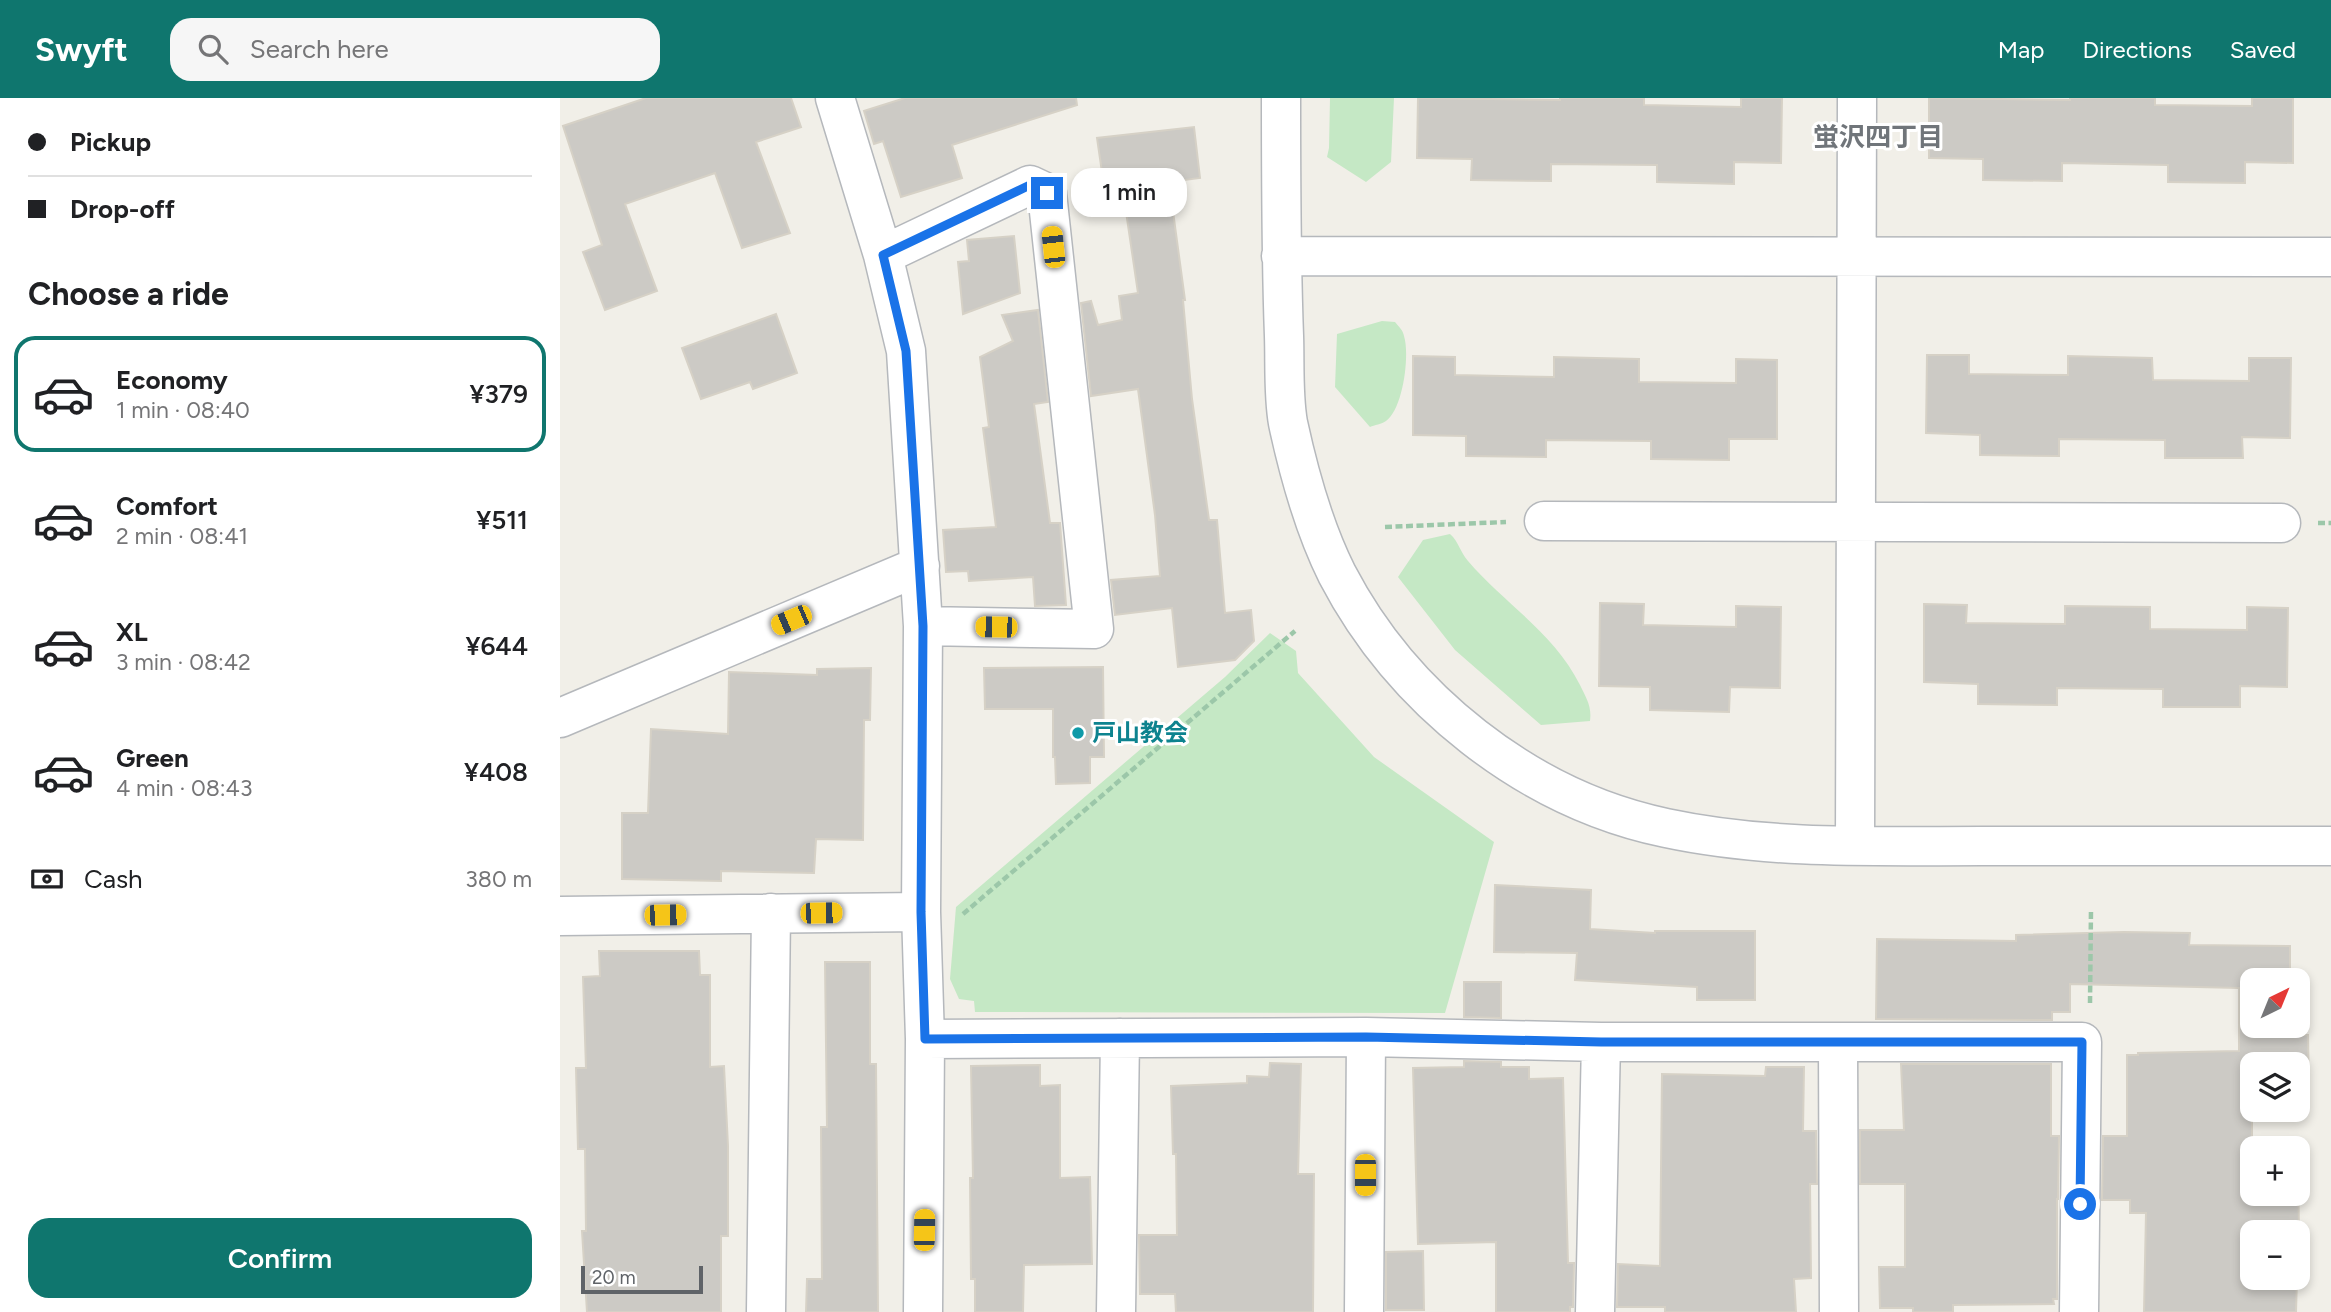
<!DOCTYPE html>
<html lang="en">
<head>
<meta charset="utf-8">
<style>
	body { margin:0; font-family:Figtree,"Noto Sans JP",sans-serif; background:#f6f6f6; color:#202124; height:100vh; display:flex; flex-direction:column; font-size:26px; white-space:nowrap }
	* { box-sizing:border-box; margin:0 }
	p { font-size:23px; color:#757577 }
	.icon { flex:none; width:38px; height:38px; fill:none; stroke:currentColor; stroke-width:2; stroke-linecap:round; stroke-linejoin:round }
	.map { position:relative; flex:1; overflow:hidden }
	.side { display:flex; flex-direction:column; background:#fff; width:560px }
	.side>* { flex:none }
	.guide { display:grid; align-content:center; height:154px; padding:0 28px; background:#fff }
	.needle { width:46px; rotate:43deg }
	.buttons { position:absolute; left:1680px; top:870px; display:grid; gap:14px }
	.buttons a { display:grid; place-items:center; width:70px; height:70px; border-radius:14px; background:#fff; box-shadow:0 4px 10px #0003; font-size:35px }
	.scale { position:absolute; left:21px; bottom:18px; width:122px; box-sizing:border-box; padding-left:7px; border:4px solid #5f6368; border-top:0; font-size:19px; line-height:24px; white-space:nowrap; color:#5f6368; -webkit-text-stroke:5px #fff; paint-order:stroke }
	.end { position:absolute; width:32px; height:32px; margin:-16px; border:9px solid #1a73e8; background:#fff; box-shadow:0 0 0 4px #fff }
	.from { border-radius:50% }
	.bubble { position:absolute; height:49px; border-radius:21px; background:#fff; box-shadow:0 4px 10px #0003; font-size:23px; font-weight:600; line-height:49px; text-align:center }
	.car { position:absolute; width:21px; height:42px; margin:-21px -10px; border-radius:9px; box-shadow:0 0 5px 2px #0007; background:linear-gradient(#f5c518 24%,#345 0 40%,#f5c518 0 76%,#345 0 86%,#f5c518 0) }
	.guide b { display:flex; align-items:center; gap:24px; height:66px; font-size:26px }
	.guide b+b { border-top:2px solid #e0e0e0 }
	.guide i { width:18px; height:18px; background:#202124 }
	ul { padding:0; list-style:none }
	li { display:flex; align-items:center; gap:21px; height:116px; margin:0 14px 10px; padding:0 14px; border:4px solid transparent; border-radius:21px }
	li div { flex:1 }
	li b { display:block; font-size:26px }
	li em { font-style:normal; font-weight:600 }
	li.current { border-color:#0f766e }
	li>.icon { width:63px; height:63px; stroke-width:1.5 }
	h2 { padding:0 28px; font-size:32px; line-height:84px }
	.pay { display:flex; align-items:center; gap:18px; height:77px; padding:0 28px; font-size:26px }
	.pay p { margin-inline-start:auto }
	.primary-button { display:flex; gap:14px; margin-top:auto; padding:14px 28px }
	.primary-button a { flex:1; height:80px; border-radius:21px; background:#0f766e; color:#fff; font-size:28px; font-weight:600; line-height:80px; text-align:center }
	header { display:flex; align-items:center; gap:42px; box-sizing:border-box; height:98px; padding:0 35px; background:#0f766e; color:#fff }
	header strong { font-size:33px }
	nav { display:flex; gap:38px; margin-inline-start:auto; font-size:24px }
	.search { width:490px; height:63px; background:#f6f6f6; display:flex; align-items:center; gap:18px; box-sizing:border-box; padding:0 24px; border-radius:21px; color:#757577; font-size:26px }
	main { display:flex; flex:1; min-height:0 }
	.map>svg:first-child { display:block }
	.green { fill:#c5e8c5 }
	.building { fill:#cccac5; stroke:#d6d1c6; stroke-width:2 }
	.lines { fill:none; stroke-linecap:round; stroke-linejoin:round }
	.minor-casing { stroke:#b5b8bc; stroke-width:41 }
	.path { stroke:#9cc7a9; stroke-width:4.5; stroke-dasharray:7 3.5; stroke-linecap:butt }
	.minor { stroke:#fff; stroke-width:38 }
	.route { stroke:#1a73e8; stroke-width:9 }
	.culture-dot { fill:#0f9aa8; stroke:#fff; stroke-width:2.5 }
	.labels { text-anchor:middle; stroke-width:6; stroke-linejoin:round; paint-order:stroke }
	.culture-label { font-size:24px; font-weight:bold; fill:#0d838f; stroke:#fff; text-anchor:start }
	.neighbourhood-label { font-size:26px; font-weight:bold; fill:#70757a; stroke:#fff }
</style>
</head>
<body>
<header>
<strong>Swyft</strong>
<div class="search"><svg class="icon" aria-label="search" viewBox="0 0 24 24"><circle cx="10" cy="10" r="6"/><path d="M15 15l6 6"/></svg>Search here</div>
<nav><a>Map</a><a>Directions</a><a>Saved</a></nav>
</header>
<main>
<section class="side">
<div class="guide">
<b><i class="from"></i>Pickup</b>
<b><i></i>Drop-off</b>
</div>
<h2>Choose a ride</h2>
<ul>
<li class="current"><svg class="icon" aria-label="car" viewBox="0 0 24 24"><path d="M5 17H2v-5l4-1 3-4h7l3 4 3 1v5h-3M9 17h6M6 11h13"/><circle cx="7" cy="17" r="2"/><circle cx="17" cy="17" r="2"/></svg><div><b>Economy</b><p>1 min · 08:40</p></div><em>¥379</em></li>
<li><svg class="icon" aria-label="car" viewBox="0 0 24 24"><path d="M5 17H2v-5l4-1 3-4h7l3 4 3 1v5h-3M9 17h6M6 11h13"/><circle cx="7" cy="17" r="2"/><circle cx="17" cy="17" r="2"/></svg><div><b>Comfort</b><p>2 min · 08:41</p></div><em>¥511</em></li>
<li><svg class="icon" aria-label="car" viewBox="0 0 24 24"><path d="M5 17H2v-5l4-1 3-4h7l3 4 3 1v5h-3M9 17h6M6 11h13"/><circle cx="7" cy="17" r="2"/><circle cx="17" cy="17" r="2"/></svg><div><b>XL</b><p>3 min · 08:42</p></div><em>¥644</em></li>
<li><svg class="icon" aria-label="car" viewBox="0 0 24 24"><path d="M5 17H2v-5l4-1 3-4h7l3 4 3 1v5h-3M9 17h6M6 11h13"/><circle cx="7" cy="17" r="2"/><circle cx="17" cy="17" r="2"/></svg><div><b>Green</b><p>4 min · 08:43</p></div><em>¥408</em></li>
</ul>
<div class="pay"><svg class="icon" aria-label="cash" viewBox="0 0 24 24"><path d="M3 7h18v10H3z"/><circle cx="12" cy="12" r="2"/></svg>Cash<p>380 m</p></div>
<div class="primary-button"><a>Confirm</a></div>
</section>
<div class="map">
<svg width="1771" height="1214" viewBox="0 0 1771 1214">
	<rect width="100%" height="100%" fill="#f1efe8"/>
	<path class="green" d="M770,0H834L831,64L806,84L767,59L769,50Z
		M822,223L835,224C839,229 843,232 844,238C850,257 843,311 826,323C822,326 814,327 810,329L775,289L777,236Z
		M890,436C899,444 900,454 908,463C945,506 994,535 1020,587C1026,600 1032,608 1030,623L981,627L895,552L838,479L863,442Z
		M710,535L736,553L738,575L814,659L934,744L885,915L415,914L414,903L399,901L390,881L396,809L665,579Z"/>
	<path class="building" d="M86,0H231L241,29L196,44L230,135L182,150L155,75L65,106L97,193L45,212L23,154L42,147L3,28Z
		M345,0H516L517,7L392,47L402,80L341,99L323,43L314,46L304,13Z
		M858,0L1000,2V0H1084V7L1181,9V0H1222L1221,65L1174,64V86L1097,84V67L991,66V83L911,82L912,61L857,60Z
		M1369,0L1510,2V0H1595V7L1692,8V0H1733V65L1685,64V85L1608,84V67L1502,65V83L1423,82V61L1369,60Z
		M634,29L640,80L609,84L625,202H623L632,301L649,422H657L665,515L691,512L694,543L675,562L618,569L612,510L555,517L551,482L600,478L595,417L578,291L531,298L521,205L531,203L538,227L562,222L559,198L578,195L564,100L546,102L537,40Z
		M454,138L460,195L403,216L398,164L409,163L407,142Z
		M478,212L488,304L474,306L490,425H500L506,507L475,508L473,479L409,483L408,473L386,474L383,432L436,429L423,330L429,329L420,259L453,243L442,217Z
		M216,216L237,275L193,291L190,284L141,301L122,250Z
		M1367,257H1409V276L1508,277V258L1592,260L1593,282L1689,283V260H1731L1730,340L1682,339L1683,360H1605V342L1499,341V358L1420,357V337L1366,335Z
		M853,258L895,259V277L994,279V259L1079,261V284L1176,285V261L1217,262V341H1169V362L1091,361V343L986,342V359L906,358V338L853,337Z
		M1040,505L1084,506L1083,527L1176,529V508L1221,509L1220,590L1170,589L1169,614L1090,612V589L1039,588Z
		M1364,506L1407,507L1406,525L1505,526V508L1590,509V531L1687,532V509L1728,510L1727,589L1680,588V609H1603V591L1497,590V607L1418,606V586L1364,584Z
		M543,569L544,659H530V685L496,686L495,659H493V611H425L424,570Z
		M311,570L310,622H304L303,742L256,741L254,775L161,773V783L62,781V715H88L91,631L168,636L169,574L257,577V571Z
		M935,787L1031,792L1030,831L1095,835V833H1195V902H1137V889L1015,882L1017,855L934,854Z
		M1564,834L1630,835L1629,847L1730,848V882H1692V928H1738V882H1740L1739,937H1748L1749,990L1738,989V966H1692V1096H1738V1053L1739,1142L1738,1134H1692V1180H1737L1736,1214H1584L1586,1115H1570V1102H1542L1543,1038H1567V957H1578V955L1679,953V890L1510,886V914H1492V922L1316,921L1317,841L1456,843V837Z
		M39,853H139L140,877H150V969L164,968L168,1048V1138H161V1214H27L22,1133H26L25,1051H18L16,970H26L23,879L40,878Z
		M265,864H310V966H316L318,1214H246L247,1181H262L261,1029H267Z
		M904,884H941V920L904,919Z
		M904,963L941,964V969H969V981L1003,980L1008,1165H1014L1013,1209H1010V1214H936V1144L858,1146L853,970L904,969Z
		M710,965L741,966L738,1076H754L753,1214H616L615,1196H580L579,1137H617L616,1056H613L611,988L687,985V978L709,979Z
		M1341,966H1491V1038H1499L1498,1101H1497V1201H1493L1494,1206L1393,1207V1214H1353V1210H1320L1319,1169H1345V1086H1300V1032H1344Z
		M480,967V988L500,987V1080L530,1079L532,1166L464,1167L463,1214H415V1181H411L410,1080H413L411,968Z
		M1206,969H1244L1243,1033H1256L1257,1086H1250L1251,1180L1234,1181L1236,1214H1105V1209H1057L1058,1166L1100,1168L1102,976L1205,978Z
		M863,1153L864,1212H826V1154Z"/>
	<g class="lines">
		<defs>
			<path id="minor" d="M275,0L323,157L346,253L363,528L361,814L365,941L363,1214
				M721,0C721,79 721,159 724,238C725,266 723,297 728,325C739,376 754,430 777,476C842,601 967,701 1106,730C1209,752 1316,748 1422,748C1538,748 1655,748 1771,748
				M323,157L470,87L487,95L534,531L363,528
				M721,158L1771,159
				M984,423L1721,425
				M0,620L360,468
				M1295,748L1297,0
				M0,818L361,814
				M365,941L806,939L1041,944H1522L1519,1214
				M1278,944L1279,1214
				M206,1214L211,815
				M556,1214L560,940
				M804,1214L806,939
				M1035,1214L1041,944"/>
		</defs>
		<use href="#minor" class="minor-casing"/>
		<path class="path" d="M1758,425H1771
			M825,429L946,424
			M403,816L735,533
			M1530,905L1531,811"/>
		<use href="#minor" class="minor"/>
	</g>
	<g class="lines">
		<path class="route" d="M487,95L470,87L323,157L346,253L363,528L361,814L365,941L806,939L1041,944H1522L1520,1106"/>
	</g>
	<circle class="culture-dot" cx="518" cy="635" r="7"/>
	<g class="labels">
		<g class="culture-label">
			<text x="532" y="643">戸山教会</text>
		</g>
		<g class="neighbourhood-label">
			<text x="1318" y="48">蛍沢四丁目</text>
		</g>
	</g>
</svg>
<div class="buttons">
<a><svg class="needle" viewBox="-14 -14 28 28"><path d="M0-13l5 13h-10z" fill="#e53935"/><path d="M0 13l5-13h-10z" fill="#757577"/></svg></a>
<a><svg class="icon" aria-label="layers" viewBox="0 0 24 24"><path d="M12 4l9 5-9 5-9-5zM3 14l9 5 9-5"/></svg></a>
<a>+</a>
<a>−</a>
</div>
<div class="scale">20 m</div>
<i class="end from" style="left:1520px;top:1106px"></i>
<i class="end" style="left:487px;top:95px"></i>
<div class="bubble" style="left:511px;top:70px;width:116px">1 min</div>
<i class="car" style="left:493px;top:149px;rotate:354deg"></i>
<i class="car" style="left:231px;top:522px;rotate:247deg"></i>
<i class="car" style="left:436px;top:529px;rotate:271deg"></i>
<i class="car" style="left:261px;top:815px;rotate:89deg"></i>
<i class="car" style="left:105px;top:817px;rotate:89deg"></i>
<i class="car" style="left:805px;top:1077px;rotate:180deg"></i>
<i class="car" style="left:364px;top:1132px;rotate:1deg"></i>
</div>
</main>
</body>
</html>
